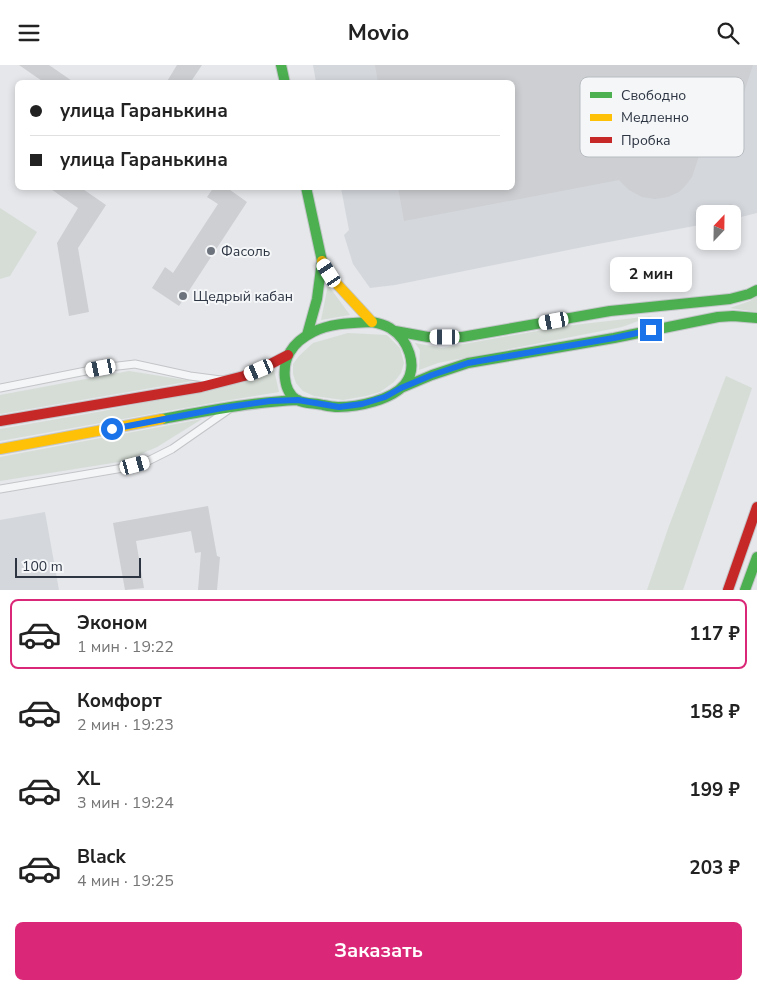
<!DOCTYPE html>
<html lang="ru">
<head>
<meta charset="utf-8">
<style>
	body { margin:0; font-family:"Nunito Sans",sans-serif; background:#f6f6f6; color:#222; height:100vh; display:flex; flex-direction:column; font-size:19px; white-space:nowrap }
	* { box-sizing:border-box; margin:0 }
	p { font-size:16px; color:#767676 }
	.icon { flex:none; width:28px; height:28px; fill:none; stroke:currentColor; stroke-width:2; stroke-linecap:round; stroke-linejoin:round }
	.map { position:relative; height:525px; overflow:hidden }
	.details { display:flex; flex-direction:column; background:#fff; flex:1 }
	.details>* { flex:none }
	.top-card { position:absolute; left:15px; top:15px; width:500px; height:110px; border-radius:8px; box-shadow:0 2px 8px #0003; display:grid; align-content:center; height:110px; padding:0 15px; background:#fff }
	.needle { width:32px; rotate:22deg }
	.tools { position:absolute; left:696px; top:140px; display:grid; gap:10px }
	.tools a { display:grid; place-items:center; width:45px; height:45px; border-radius:8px; background:#fff; box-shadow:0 2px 8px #0003; font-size:25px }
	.scale { position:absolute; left:15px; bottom:12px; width:126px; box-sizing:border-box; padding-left:5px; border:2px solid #2d3542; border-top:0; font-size:14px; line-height:18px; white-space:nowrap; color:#2d3542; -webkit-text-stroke:4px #f4f6f8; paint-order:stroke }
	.end { position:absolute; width:22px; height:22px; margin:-11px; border:6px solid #1a73e8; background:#fff; box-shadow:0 0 0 2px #fff }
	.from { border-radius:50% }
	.bubble { position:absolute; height:35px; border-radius:8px; background:#fff; box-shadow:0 2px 8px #0003; font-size:16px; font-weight:700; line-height:35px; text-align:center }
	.car { position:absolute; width:15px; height:30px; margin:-15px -8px; border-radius:6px; box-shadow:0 0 4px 1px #0007; background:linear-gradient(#fff 24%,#345 0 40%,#fff 0 76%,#345 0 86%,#fff 0) }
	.top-card b { display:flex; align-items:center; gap:18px; height:48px; font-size:19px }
	.top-card b+b { border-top:1px solid #e0e0e0 }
	.top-card i { width:12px; height:12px; background:#222 }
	ul { padding:9px 0 0; list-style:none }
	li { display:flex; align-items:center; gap:15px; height:70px; margin:0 10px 8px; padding:0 5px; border:2px solid transparent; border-radius:8px }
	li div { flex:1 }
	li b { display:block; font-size:19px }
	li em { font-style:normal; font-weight:700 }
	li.on { border-color:#db2777 }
	li>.icon { width:45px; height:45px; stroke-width:1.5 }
	.primary-button { display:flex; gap:10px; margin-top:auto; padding:10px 15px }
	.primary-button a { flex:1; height:58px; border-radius:8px; background:#db2777; color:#fff; font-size:20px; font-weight:700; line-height:58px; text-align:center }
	header { display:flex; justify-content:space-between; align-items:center; height:65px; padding:0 15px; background:#fff; font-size:22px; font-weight:700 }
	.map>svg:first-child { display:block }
	.built { fill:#d4d7dc }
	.green { fill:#d6ddd6 }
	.building { fill:#cdcfd2 }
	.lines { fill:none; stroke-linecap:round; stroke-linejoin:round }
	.street-casing { stroke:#c3c5c8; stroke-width:9 }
	.fast-casing { stroke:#c3c5c8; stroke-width:12 }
	.slow-casing { stroke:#c3c5c8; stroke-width:12 }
	.jam-casing { stroke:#c3c5c8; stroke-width:12 }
	.street { stroke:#f4f5f6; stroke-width:7 }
	.fast { stroke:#4caf50; stroke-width:10 }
	.slow { stroke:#ffc107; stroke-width:10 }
	.jam { stroke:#c62828; stroke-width:10 }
	.route { stroke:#1a73e8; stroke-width:6 }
	.poi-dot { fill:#6d737d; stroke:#f4f6f8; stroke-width:2 }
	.labels { text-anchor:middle; stroke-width:4; stroke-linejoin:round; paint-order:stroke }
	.poi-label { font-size:14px; fill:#2d3542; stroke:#f4f6f8; text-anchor:start }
	.key { fill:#f4f6f8; stroke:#b8bcc1; stroke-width:1 }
	.key-label { font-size:14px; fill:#2d3542 }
</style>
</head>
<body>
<header><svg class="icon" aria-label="menu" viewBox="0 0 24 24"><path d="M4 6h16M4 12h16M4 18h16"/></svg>Movio<svg class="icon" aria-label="search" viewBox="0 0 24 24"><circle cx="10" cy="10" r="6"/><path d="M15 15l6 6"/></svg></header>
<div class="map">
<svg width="757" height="525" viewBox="0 0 757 525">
	<rect width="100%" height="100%" fill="#e5e7ea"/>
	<path class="built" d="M313,0H757V148L733,154L732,149H705V159L598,179L395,220L370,223L353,199L344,170L349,165L341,123L512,122V18L316,17Z
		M45,447L59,525H0V455Z"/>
	<path class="green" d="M0,143L37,167L10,211L0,214Z
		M328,220L350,250L321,255Z
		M757,231V247L730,243L750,236Z
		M652,251L622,262L438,298L419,305L420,285L415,278L442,283L565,261Z
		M348,268L387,270L400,283L404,298L401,308L394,317L380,327L366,331L343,335L314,331L303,326L296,318L293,309V299L299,291L313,278Z
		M274,305L279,327L212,338L0,376V364L103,346L245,317Z
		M129,306L192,316L0,349V330Z
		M726,311L752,323L683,525H647L669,461Z
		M202,354L157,382L125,396L0,416V392Z"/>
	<path class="building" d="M19,0H49L75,18H45Z
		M177,0H202L190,18H166Z
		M375,0H753L724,88L702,82L692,112L686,120L679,127L668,132L655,134L642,132L629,125L619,115L404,156L398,122H512V18H378Z
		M48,122H80L106,140L78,183L89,247L69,251L57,178L78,143Z
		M214,122H226L247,137L179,241L152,223L165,202L173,208L218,139L207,132Z
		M732,139L734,147L725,149L723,141Z
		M704,145L705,152L697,154L695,147Z
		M208,441L217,491L220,492L217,525H198L201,487L195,488L191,466L136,476L144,523L125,525L113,458Z"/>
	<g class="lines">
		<defs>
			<path id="street" d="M0,323L101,303L135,299L190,311L221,315
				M0,424L123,403L148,396L172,384L231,343"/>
			<path id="fast" d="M281,0L285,18
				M306,122L322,196L317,234L307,270
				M372,257C378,258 385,260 390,263C408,274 419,301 405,319C392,335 358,342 338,342C333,342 328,341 323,340C315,338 305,339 297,335C282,326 282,300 290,287C295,278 303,272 313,267C331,258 352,258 372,257Z
				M395,266L428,272H462L610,246L730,234L749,229L757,225
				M401,323L432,310L468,298L614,273L718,252L733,251L757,253
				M162,354C207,346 252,337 298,335
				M745,525L757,492"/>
			<path id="slow" d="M322,196L337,219L372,257
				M0,384L162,354"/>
			<path id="jam" d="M0,356L201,322L244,311L259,305L288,290
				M728,525L757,442"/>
		</defs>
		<use href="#street" class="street-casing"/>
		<use href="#fast" class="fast-casing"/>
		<use href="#slow" class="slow-casing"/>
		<use href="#jam" class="jam-casing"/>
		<use href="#street" class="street"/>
		<use href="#fast" class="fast"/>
		<use href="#slow" class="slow"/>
		<use href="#jam" class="jam"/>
	</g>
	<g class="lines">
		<path class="route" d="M112,364L222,343L270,336L298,335L339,342L362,339L385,332L401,323L432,310L468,298L614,273L651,265"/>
	</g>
	<g class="poi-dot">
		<circle cx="211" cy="186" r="5"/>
		<circle cx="183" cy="231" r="5"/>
	</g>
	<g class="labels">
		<g class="poi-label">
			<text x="221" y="191">Фасоль</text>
			<text x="193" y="236">Щедрый кабан</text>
		</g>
	</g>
	<rect x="580" y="12" width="164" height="80" rx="8" class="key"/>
	<rect x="590" y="27" width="22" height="6" fill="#4caf50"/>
	<rect x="590" y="49" width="22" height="7" fill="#ffc107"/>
	<rect x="590" y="72" width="22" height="6" fill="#c62828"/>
	<g class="key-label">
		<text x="621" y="35">Свободно</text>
		<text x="621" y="57">Медленно</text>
		<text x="621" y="80">Пробка</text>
	</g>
</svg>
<div class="tools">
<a><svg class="needle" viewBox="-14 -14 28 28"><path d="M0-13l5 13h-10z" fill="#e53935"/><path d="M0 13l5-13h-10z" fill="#767676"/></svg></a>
</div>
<div class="scale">100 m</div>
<i class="end from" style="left:112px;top:364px"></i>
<i class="end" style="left:651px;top:265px"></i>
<div class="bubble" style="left:610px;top:192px;width:82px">2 мин</div>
<i class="car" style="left:329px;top:208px;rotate:327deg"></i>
<i class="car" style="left:554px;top:256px;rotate:260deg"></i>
<i class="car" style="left:445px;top:272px;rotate:270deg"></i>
<i class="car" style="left:101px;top:303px;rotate:259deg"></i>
<i class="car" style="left:259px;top:305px;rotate:247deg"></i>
<i class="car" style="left:135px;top:400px;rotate:75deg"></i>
<div class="top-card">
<b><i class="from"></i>улица Гаранькина</b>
<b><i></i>улица Гаранькина</b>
</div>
</div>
<section class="details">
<ul>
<li class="on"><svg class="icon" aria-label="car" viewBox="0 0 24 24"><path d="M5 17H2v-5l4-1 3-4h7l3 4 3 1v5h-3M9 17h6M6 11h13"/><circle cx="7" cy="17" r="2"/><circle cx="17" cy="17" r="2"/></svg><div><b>Эконом</b><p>1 мин · 19:22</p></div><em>117 ₽</em></li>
<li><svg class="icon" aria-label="car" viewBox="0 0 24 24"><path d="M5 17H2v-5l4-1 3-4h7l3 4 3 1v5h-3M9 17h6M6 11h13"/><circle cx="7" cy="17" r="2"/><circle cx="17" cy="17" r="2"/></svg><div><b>Комфорт</b><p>2 мин · 19:23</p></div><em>158 ₽</em></li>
<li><svg class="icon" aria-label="car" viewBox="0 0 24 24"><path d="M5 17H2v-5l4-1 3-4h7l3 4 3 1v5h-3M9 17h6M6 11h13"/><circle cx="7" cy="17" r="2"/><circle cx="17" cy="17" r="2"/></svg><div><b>XL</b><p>3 мин · 19:24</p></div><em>199 ₽</em></li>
<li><svg class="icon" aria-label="car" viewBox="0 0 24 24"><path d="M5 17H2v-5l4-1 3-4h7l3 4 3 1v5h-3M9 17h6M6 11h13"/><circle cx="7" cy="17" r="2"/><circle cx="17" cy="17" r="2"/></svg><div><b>Black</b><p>4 мин · 19:25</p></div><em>203 ₽</em></li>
</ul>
<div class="primary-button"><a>Заказать</a></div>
</section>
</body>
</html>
